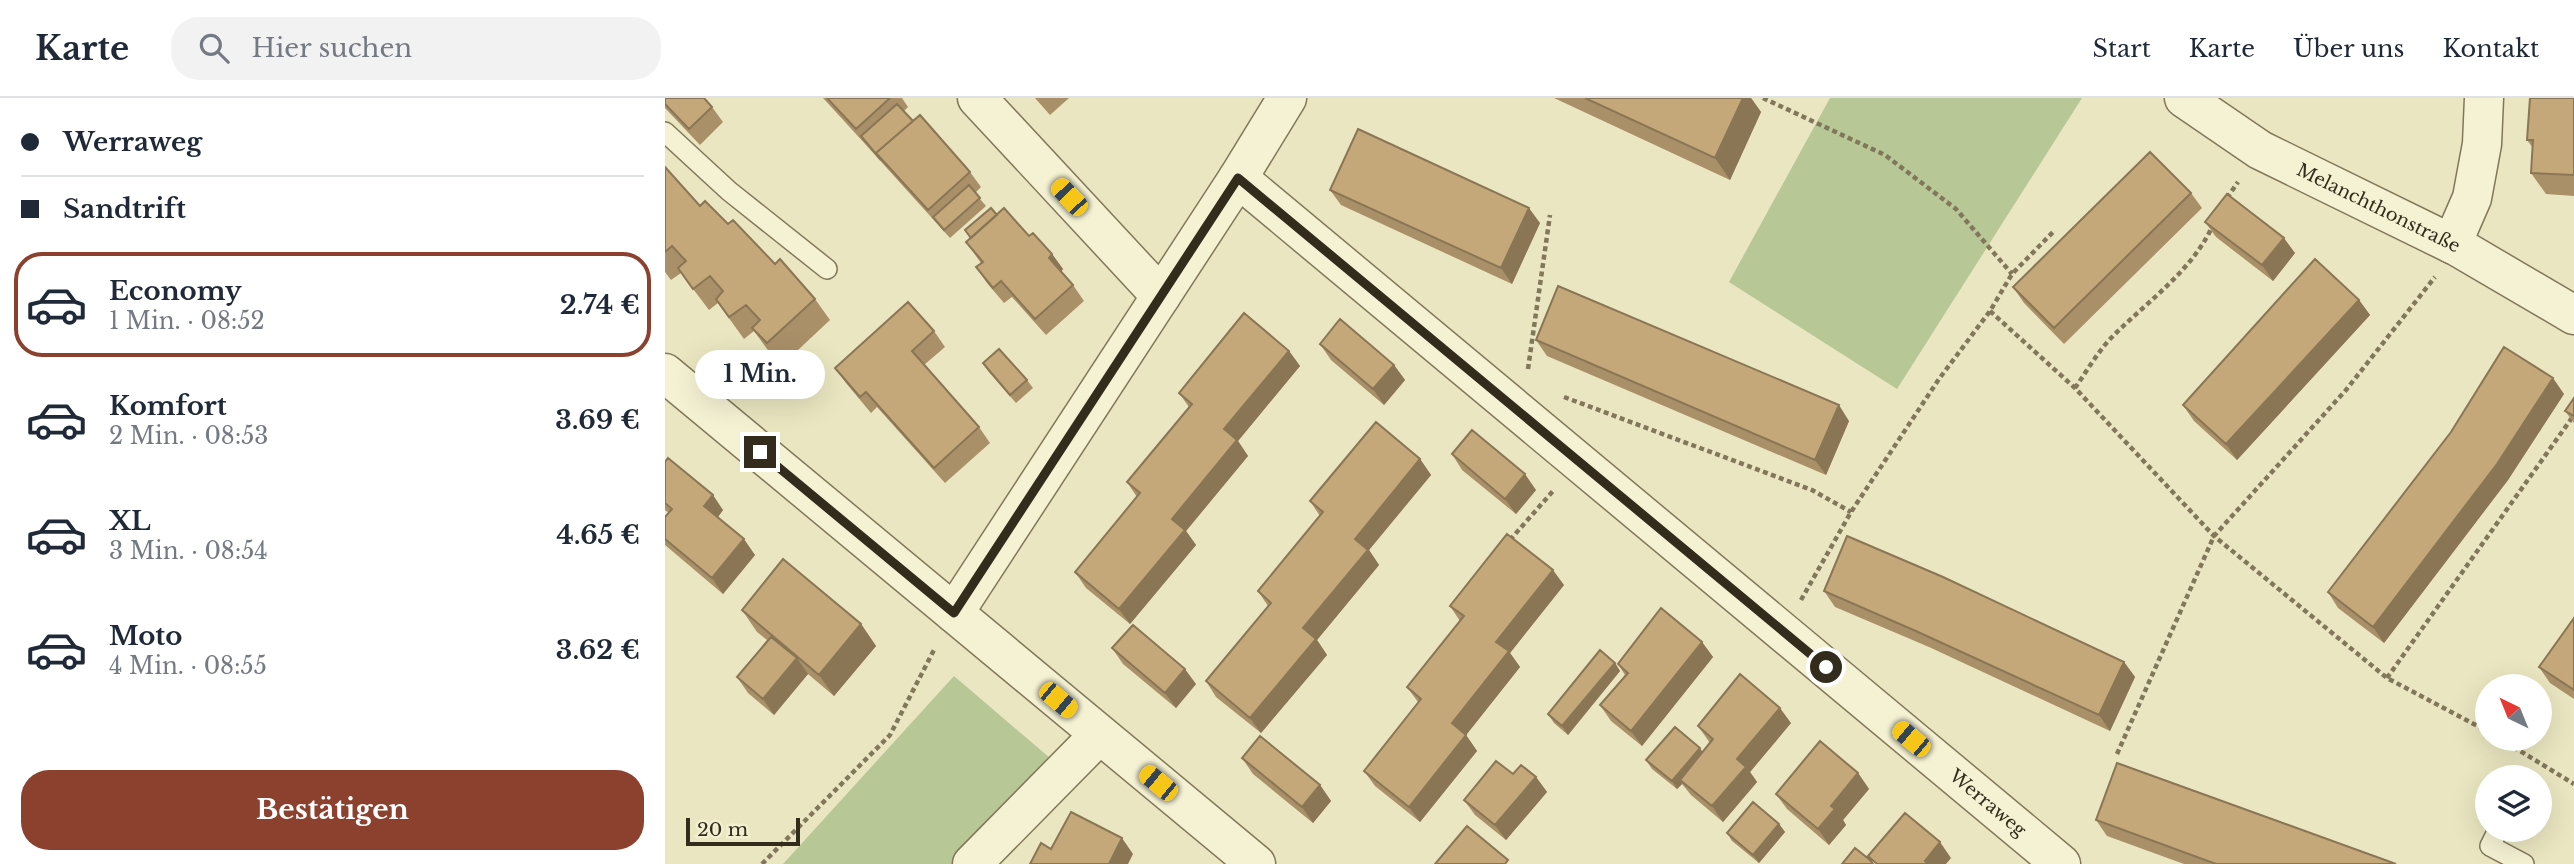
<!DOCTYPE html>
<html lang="de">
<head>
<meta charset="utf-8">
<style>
	body { margin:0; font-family:"Libre Baskerville",serif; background:#f2f2f3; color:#1f2937; height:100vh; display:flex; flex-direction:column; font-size:26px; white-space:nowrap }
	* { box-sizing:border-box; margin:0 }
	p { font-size:23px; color:#747a83 }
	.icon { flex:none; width:38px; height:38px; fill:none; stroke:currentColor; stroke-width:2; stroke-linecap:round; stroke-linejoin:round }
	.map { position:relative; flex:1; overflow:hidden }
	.side { display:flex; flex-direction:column; background:#fff; width:665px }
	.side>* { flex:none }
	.banner { display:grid; align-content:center; height:154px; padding:0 21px; background:#fff }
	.needle { width:46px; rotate:317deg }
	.buttons { position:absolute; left:1810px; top:576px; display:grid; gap:14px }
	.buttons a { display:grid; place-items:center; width:77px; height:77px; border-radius:50%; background:#fff; box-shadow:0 7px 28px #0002; font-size:35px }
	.scale { position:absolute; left:21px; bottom:18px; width:114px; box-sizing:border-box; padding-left:7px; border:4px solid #332c1d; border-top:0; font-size:19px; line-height:24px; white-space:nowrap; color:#332c1d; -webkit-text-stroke:5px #f2efd0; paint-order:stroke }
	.end { position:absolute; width:32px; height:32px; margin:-16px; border:9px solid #332c1d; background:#fff; box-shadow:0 0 0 4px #fff }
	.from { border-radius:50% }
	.bubble { position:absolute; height:49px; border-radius:24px; background:#fff; box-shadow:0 7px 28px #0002; font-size:23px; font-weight:700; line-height:49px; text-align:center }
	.car { position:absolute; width:21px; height:42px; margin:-21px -10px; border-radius:9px; box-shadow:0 0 5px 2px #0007; background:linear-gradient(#f5c518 24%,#345 0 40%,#f5c518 0 76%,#345 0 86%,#f5c518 0) }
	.banner b { display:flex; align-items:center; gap:24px; height:66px; font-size:26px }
	.banner b+b { border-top:2px solid #e0e1e3 }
	.banner i { width:18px; height:18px; background:#1f2937 }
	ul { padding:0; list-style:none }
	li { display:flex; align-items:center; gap:21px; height:105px; margin:0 14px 10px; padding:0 7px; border:4px solid transparent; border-radius:28px }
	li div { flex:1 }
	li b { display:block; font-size:26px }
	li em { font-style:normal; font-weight:700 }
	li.active { border-color:#8c412f }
	li>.icon { width:63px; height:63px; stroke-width:1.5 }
	.button { display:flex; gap:14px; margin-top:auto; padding:14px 21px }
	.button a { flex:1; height:80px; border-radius:28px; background:#8c412f; color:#fff; font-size:28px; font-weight:700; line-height:80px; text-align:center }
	header { display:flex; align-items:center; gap:42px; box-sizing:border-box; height:98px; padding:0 35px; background:#fff; border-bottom:2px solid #e0e1e3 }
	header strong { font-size:33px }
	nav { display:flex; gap:38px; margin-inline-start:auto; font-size:24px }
	.search { width:490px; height:63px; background:#f2f2f3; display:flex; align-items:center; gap:18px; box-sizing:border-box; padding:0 24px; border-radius:28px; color:#747a83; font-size:26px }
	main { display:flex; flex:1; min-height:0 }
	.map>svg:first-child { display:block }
	.green { fill:#b7c796 }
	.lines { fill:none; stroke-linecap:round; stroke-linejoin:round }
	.lane-casing { stroke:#82775a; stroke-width:22 }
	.street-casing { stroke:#82775a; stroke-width:41 }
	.path { stroke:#82775a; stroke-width:4.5; stroke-dasharray:5 3.5; stroke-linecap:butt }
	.lane { stroke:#f5f2d4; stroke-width:19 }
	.street { stroke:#f5f2d4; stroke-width:38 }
	.wall { fill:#a99069 }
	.shaded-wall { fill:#8a7655 }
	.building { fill:#c5a87a; stroke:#8a7655; stroke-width:2 }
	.route { stroke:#332c1d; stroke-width:9 }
	.labels { text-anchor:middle; stroke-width:7; stroke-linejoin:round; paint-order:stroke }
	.street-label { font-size:18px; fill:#332c1d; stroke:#f2efd0 }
</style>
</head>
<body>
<header>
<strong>Karte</strong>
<div class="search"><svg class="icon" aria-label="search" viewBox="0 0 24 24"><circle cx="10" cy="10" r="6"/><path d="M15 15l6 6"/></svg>Hier suchen</div>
<nav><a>Start</a><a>Karte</a><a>Über uns</a><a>Kontakt</a></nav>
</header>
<main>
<section class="side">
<div class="banner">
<b><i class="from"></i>Werraweg</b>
<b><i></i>Sandtrift</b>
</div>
<ul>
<li class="active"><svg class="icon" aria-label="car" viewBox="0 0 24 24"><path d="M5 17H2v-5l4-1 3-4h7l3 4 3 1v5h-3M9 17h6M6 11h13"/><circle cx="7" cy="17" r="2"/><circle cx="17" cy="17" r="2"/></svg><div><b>Economy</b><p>1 Min. · 08:52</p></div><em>2.74 €</em></li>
<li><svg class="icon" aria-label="car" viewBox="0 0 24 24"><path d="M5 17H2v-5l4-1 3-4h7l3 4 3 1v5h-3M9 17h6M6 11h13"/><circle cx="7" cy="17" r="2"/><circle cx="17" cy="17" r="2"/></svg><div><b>Komfort</b><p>2 Min. · 08:53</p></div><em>3.69 €</em></li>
<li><svg class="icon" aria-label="car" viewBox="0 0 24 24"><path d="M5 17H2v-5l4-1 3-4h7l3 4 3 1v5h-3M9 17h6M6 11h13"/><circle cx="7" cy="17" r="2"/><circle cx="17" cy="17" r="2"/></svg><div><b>XL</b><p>3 Min. · 08:54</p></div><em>4.65 €</em></li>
<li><svg class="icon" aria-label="car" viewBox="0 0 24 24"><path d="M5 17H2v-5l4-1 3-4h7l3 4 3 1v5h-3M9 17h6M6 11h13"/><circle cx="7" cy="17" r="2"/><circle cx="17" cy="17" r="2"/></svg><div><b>Moto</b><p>4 Min. · 08:55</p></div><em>3.62 €</em></li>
</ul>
<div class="button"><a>Bestätigen</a></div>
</section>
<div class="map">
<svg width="1909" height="766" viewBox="0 0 1909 766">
	<rect width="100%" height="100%" fill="#eae6c1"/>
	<path class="green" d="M1165,0H1417L1232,291L1064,184Z
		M289,578L392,666L295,766H118Z"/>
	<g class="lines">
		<defs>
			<path id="lane" d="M0,34L64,93L162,171
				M1833,732L1825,748L1859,766"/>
			<g id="street">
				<path d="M312,0L496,198"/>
				<path id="s1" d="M1519,0L1595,52L1793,149L1909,217"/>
				<path id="s2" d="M573,80L1396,766"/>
				<path d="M1787,146L1807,100L1817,46L1819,0"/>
				<path d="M0,275L591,766"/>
				<path d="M289,515L573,80L622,0"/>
				<path d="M307,766L434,637"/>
			</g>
		</defs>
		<use href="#lane" class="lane-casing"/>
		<use href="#street" class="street-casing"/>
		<path class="path" d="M1098,0L1220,57L1291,111L1347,176
			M1562,100L1573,84
			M1325,213L1410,290L1549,438L1722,580L1822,633
			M863,271L885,117
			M1410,290C1422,273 1433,253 1448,238C1484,202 1527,173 1548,127
			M899,299L1147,392L1186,414
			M845,442L888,393
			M1136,502L1186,414L1274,281L1325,213L1347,176L1388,134
			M1722,580L1909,317
			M1834,640L1909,686
			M1452,656L1549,438L1681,292L1770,179
			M97,766L225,637L270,550"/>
		<use href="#lane" class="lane"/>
		<use href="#street" class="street"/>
	</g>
	<path class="wall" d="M0,0L47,9L58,24L35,47L0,10Z
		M158,0H237L243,9L239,13L248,23L305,74L316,89L310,95L321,108L285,140L201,47Z
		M370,0H404L385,17Z
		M889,0H1086L1096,14L1065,82Z
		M1909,0V98L1881,96L1866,75L1868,50L1862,42Z
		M0,69L35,108L63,126L150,201L165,222L117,267L102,251L89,233L79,241L53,205L44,212L16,175L6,182L0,174Z
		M665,92L875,125L847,186L676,107Z
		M1526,95L1537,110L1399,246L1359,205L1348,189Z
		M332,117L387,156L398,171L396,174L408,187L419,203L381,237L347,199L339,205L322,185L311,169L316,165L301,144L305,140L300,132Z
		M1540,124L1630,155L1608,183L1551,139Z
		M1694,202L1705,217L1572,362L1529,323L1518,307Z
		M269,233L280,249L259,267L314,329L325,345L280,385L212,309L206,315L181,285L170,270Z
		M871,242L1184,323L1161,377L882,258Z
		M655,246L729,267L740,282L719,307L666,262Z
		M624,253L635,268L573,343L583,358L521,433L531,447L465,526L421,490L410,474L472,399L462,384L524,309L514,295Z
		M318,265L362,282L368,290L351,305L323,273Z
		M1899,296L1843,382L1719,545L1673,510L1663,494Z
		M1909,300V325L1900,313Z
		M787,356L871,392L851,416L797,372Z
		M755,361L766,377L704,452L714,467L652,542L662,557L596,635L551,599L541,583L603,508L593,493L655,418L645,403Z
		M0,364L58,412L53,419L90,457L58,496L0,447V419L4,415L0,412Z
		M899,487L845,555L855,569L801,637L812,653L755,724L710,688L699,673L753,604L742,589L795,523L785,508Z
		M1159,493L1459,564L1470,579L1445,633L1264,549L1170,509Z
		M77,512L196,526L211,548L169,598L143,576L109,617L83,595L72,579L102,542L92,534Z
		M1909,520V601L1885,585L1874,569Z
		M1037,544L1048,559L977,648L946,623L935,607L960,577L953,566Z
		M447,550L531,586L511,610L458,566Z
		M950,565L955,573L903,637L889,625L883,616Z
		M1126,625L1085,674L1092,684L1058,724L1026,697L1017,686L1012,691L987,671L981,662L1037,654L1045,645L1033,628Z
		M577,660L655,687L666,703L648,725L588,676Z
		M1193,675L1204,691L1178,722L1181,727L1164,747L1122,711L1111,696Z
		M848,676L871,679L882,694L841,742L810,717L799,702Z
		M1431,722L1731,766H1519L1442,738Z
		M1114,726L1120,734L1094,765L1067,743L1062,735Z"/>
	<path class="shaded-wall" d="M1078,0H1086L1096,14L1065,82L1050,60Z
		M864,110L875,125L847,186L836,170Z
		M1619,140L1630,155L1608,183L1597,167Z
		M387,156L398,171L395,175L384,160Z
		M1694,202L1705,217L1572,362L1561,346Z
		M624,253L635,268L573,343L583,358L521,433L531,447L465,526L454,511L559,331Z
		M729,267L740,282L719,307L708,291Z
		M1888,280L1899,296L1843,382L1719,545L1708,529Z
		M1174,307L1184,323L1161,377L1150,362Z
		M755,361L766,377L704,452L714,467L652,542L662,557L596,635L585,620L690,441Z
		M860,376L871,392L851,416L840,401Z
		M48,397L58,412L50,423L39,408Z
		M79,441L90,457L58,496L47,480Z
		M888,472L899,487L845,555L855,569L798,641L787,625L831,544Z
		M196,526L211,548L169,598L154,577Z
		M1037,544L1048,559L977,648L966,633Z
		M132,560L143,576L109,617L98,601Z
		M1459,564L1470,579L1445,633L1434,617Z
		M950,565L955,573L903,637L897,628Z
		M520,571L531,586L511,610L500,595Z
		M1115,610L1126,625L1085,674L1092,684L1058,724L1047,708L1072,661Z
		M801,637L812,653L755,724L744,709Z
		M1035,650L1040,658L1015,682L1017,686L1012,691L1007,683Z
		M1193,675L1204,691L1178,722L1181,727L1164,747L1153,731L1166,708Z
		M871,679L882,694L841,742L830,727Z
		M655,687L666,703L648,725L637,709Z
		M1114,726L1120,734L1094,765L1088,757Z
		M457,740L468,756L463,766H444Z
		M1275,744L1286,760L1281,766H1261L1260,763Z"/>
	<path class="building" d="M0,0H39L47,9L24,31L0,6Z
		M162,0H225L191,31Z
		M920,0H1078L1050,60Z
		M1865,0H1909V77L1866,75L1868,42H1862Z
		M232,6L248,23L211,55L216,62L196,38Z
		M255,17L305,74L263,112L211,55Z
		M693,31L864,110L836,170L665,92Z
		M1485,54L1526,95L1389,230L1348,189Z
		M0,69L35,108L40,103L63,126L68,122L110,166L115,161L150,201L102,245L87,230L95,222L81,207L64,219L51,201L58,193L45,178L28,191L13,170L21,163L7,148L0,154Z
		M304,87L315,100L279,132L268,119Z
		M1562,96L1619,140L1597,167L1540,124Z
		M326,110L332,117L306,140L300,132Z
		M339,110L364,138L368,135L387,156L384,160L408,187L370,221L336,183L328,190L311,169L318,164L301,144Z
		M1650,161L1694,202L1561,346L1518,307Z
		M893,188L1174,307L1150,362L871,242Z
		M243,204L269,233L247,253L314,329L269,370L201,294L195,299L170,270Z
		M579,215L624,253L559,331L572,342L507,421L520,432L454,511L410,474L475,395L462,384L527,306L514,295Z
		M675,221L729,267L708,291L655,246Z
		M1839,249L1888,280L1832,366L1708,529L1663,494L1786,334Z
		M334,251L362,282L345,297L318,265Z
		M1909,300V318L1900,313Z
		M711,324L755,361L690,441L703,452L638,530L651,541L585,620L541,583L606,505L593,493L658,414L645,403Z
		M807,332L860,376L840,401L787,356Z
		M3,360L48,397L39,408L79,441L47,480L0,441V419L7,411L0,405V364Z
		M842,436L888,472L831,544L844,553L787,625L801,637L744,709L699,673L756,601L742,589L799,518L785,508Z
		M1182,438L1278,479L1459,564L1434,617L1253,534L1159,493Z
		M118,461L196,526L154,577L77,512Z
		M996,510L1037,544L966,633L935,607L963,575L953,566Z
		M1909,520V592L1874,569Z
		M468,527L520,571L500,595L447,550Z
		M106,539L132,560L98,601L72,579Z
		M935,552L950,565L897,628L883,616Z
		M1075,576L1115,610L1072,661L1081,669L1047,708L1015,682L1048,641L1033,628Z
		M1010,629L1035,650L1007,683L981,662Z
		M595,638L655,687L637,709L577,660Z
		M1155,643L1193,675L1166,708L1170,711L1153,731L1111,696Z
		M831,663L848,676L856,667L871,679L830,727L799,702Z
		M1452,665L1731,766H1551L1431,722Z
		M1088,704L1114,726L1088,757L1062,735Z
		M406,714L457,740L444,766H365L376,745L386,751Z
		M1240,715L1275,744L1260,763L1262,765L1261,766H1212L1203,758Z
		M802,728L843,762L840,766H770Z
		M1190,750L1205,762L1208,766H1177Z"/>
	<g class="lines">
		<path class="route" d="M95,354L289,515L573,80L1161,569"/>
	</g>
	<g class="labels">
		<g class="street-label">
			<text dy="6" stroke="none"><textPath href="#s1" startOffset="224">Melanchthonstraße</textPath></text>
			<text dy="6" stroke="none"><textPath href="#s2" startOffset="976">Werraweg</textPath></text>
		</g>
	</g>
</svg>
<div class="buttons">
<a><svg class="needle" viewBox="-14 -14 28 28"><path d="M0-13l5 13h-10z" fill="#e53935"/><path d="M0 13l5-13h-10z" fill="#747a83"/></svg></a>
<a><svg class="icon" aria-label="layers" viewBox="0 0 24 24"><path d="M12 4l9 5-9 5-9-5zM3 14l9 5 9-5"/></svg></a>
</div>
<div class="scale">20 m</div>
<i class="end from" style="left:1161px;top:569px"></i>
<i class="end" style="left:95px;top:354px"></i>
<div class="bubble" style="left:30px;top:252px;width:130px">1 Min.</div>
<i class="car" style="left:404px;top:99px;rotate:317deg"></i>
<i class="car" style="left:393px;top:602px;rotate:130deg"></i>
<i class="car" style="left:1246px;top:641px;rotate:310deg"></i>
<i class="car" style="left:493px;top:685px;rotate:309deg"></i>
</div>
</main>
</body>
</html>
